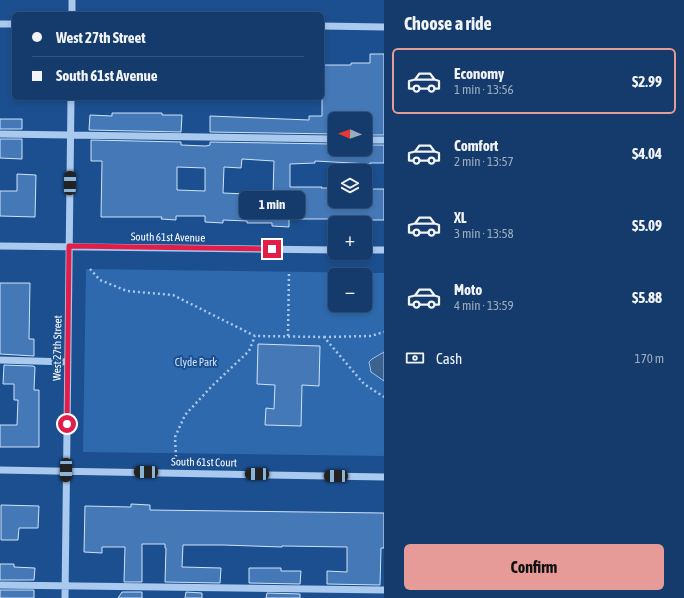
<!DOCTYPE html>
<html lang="en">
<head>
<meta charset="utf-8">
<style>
	body { margin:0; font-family:"Asap Condensed",sans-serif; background:#1d4271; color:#f1f3f6; height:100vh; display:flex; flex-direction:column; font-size:15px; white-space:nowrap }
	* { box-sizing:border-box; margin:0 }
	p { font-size:13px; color:#9dadc1 }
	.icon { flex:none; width:22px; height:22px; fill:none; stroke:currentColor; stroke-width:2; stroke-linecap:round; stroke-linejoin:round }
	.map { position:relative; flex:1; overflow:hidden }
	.sheet { display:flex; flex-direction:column; background:#143b6b; width:300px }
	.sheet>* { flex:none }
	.hud { position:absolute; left:12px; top:12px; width:312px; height:88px; border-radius:6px; box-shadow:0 2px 6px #0003,0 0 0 1px #33557e; display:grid; align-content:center; height:88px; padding:0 20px; background:#143b6b }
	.needle { width:26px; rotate:272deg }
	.tools { position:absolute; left:328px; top:112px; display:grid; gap:8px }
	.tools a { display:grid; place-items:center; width:44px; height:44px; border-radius:6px; background:#143b6b; box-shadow:0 2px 6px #0003,0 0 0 1px #33557e; font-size:20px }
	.end { position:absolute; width:18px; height:18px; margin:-9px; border:5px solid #e11d48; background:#fff; box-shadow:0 0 0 2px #fff }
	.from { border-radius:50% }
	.bubble { position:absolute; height:28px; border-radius:6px; background:#143b6b; box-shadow:0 2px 6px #0003,0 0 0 1px #33557e; font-size:13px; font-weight:700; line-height:28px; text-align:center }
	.car { position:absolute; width:12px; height:24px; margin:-12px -6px; border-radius:5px; box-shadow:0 0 3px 1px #0007; background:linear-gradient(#222 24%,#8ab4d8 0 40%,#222 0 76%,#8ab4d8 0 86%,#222 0) }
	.hud b { display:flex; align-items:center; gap:14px; height:38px; font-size:15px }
	.hud b+b { border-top:1px solid #33557e }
	.hud i { width:10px; height:10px; background:#f1f3f6 }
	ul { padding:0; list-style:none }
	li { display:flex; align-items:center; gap:12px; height:66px; margin:0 8px 6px; padding:0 12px; border:2px solid transparent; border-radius:6px }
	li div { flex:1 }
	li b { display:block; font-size:15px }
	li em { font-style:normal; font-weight:700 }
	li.on { border-color:#e69b98 }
	li>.icon { width:36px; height:36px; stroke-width:1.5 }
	h2 { padding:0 20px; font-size:18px; line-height:48px }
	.pay { display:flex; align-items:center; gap:10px; height:44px; padding:0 20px; font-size:15px }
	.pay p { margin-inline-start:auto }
	.button { display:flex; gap:8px; margin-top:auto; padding:8px 20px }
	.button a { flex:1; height:46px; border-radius:6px; background:#e69b98; color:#111; font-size:16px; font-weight:700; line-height:46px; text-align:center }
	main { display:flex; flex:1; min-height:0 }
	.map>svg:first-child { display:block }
	.green { fill:#2e69ad; fill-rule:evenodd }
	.water { fill:#3c6290; stroke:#9cc4f0 }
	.building { fill:#4478b7; stroke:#cfe3fa; fill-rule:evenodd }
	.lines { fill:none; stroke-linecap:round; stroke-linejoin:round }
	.path { stroke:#a9c9ee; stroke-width:2.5; stroke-dasharray:2 3; stroke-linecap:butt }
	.minor { stroke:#a9c9ee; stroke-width:7 }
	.route { stroke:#e11d48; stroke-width:5 }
	.labels { text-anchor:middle; stroke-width:4; stroke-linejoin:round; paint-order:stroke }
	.street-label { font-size:11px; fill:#fff; stroke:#1b4f8f }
	.park-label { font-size:11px; fill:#cfe3fa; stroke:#1b4f8f }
</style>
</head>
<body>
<main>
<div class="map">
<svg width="384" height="598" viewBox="0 0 384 598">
	<rect width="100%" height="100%" fill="#1b4f8f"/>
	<path class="green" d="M86,269L384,273V456L83,452ZM335,275H365V305H335Z"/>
	<path class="water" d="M384,352V381L371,372L369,362L372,359Z"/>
	<path class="building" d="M370,54H384V135H369V119H335V134L210,132V116L309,120V116H322V65H351V63H370Z
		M112,113H162V115H182L181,132L89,130L90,115L112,116Z
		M0,119H22V129H0Z
		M0,139H22V159L0,158Z
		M91,140L181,142V145L206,146L210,145V142L335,144V149H369V145H384V163H370V164L315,161V163L290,164V187H322L321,188H335V201H365V189H384V220H347V223H331V219H289V227L272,226V223H247V221L223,220V223L205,222V216H176V220L161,219L162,217H101L102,161H91ZM242,159L274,161L273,195L223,193L224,167L241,168ZM177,167L205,168V191L177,190Z
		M17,174L36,175L35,217L0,216V191H17Z
		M0,283H30L29,339H34V356L0,354Z
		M258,344L320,346L319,386L302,385L301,426L265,425L266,408L274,409L275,385L257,384Z
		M4,365L33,366L35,367L34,390H39V447H0V425H17L18,400H14V384H3Z
		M131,504L150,505V510L384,513V548H381L380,585L327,584V571L347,572V547L284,546H282V547L223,545H183L182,567L221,568L220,583L165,582L166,548H165V544H142V582H124L125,547H102V553L84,552L85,506L131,507Z
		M1,505L39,506L38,528H19L18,540H1Z
		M0,564H14V567L35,568L34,580H0Z
		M249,568H281V571H301L300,584L249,583Z
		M0,590H34V598H0Z
		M122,592H142V598H118Z
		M186,592L202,593V598H185Z
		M267,593L300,594V598H266Z"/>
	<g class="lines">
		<path class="path" d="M90,269L100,280L127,291L173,295L255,336L324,337L364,384L384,397
			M288,336L289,272
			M324,337L371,336L384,332
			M176,457L175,437L185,415L212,386L249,351L255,336"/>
		<path class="minor" d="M72,14V0
			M0,24H14
			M322,26L384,27
			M0,134L335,139
			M365,140H384
			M0,246L335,250
			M365,250H384
			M0,360L68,362
			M0,470L384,477
			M0,585L384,590
			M65,598L71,98"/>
	</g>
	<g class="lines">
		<path class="route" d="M67,424L69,246L272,249"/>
	</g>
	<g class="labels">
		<g class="street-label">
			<text transform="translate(168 237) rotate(1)" y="4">South 61st Avenue</text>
			<text transform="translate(57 348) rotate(-89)" y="4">West 27th Street</text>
			<text transform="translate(204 462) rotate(1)" y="4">South 61st Court</text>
		</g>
		<g class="park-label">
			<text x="196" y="366">Clyde Park</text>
		</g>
	</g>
</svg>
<div class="tools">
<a><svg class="needle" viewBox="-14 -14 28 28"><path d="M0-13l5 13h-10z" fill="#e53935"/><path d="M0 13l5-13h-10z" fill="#9dadc1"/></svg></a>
<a><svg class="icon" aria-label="layers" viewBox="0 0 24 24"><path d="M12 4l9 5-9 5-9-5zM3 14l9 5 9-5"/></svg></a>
<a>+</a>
<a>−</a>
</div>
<i class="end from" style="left:67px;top:424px"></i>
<i class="end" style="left:272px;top:249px"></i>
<div class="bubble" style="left:239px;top:191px;width:66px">1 min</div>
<i class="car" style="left:70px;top:183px;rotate:1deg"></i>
<i class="car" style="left:66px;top:470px;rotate:181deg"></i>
<i class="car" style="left:146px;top:472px;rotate:271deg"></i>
<i class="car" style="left:257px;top:474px;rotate:271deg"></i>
<i class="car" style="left:336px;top:476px;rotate:271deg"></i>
<div class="hud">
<b><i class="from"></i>West 27th Street</b>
<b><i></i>South 61st Avenue</b>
</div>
</div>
<section class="sheet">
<h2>Choose a ride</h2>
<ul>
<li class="on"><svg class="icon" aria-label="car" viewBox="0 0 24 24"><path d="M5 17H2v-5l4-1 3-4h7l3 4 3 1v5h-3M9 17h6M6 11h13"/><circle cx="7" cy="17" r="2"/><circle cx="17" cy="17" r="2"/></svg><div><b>Economy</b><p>1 min · 13:56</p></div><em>$2.99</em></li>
<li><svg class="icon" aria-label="car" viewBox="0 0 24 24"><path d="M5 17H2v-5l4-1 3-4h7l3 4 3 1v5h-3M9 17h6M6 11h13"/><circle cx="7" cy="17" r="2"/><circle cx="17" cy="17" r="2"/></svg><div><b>Comfort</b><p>2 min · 13:57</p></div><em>$4.04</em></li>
<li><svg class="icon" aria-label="car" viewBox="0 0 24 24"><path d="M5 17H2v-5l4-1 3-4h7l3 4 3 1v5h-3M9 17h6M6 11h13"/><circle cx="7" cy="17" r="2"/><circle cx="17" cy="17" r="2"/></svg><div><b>XL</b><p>3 min · 13:58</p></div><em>$5.09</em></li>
<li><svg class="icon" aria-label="car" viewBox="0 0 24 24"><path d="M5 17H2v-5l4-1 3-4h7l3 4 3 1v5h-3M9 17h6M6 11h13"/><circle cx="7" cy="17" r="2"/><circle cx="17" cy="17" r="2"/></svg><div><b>Moto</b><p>4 min · 13:59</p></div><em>$5.88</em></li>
</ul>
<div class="pay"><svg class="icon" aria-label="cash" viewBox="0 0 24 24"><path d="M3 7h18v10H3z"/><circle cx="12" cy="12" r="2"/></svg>Cash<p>170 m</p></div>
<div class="button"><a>Confirm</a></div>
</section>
</main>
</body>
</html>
